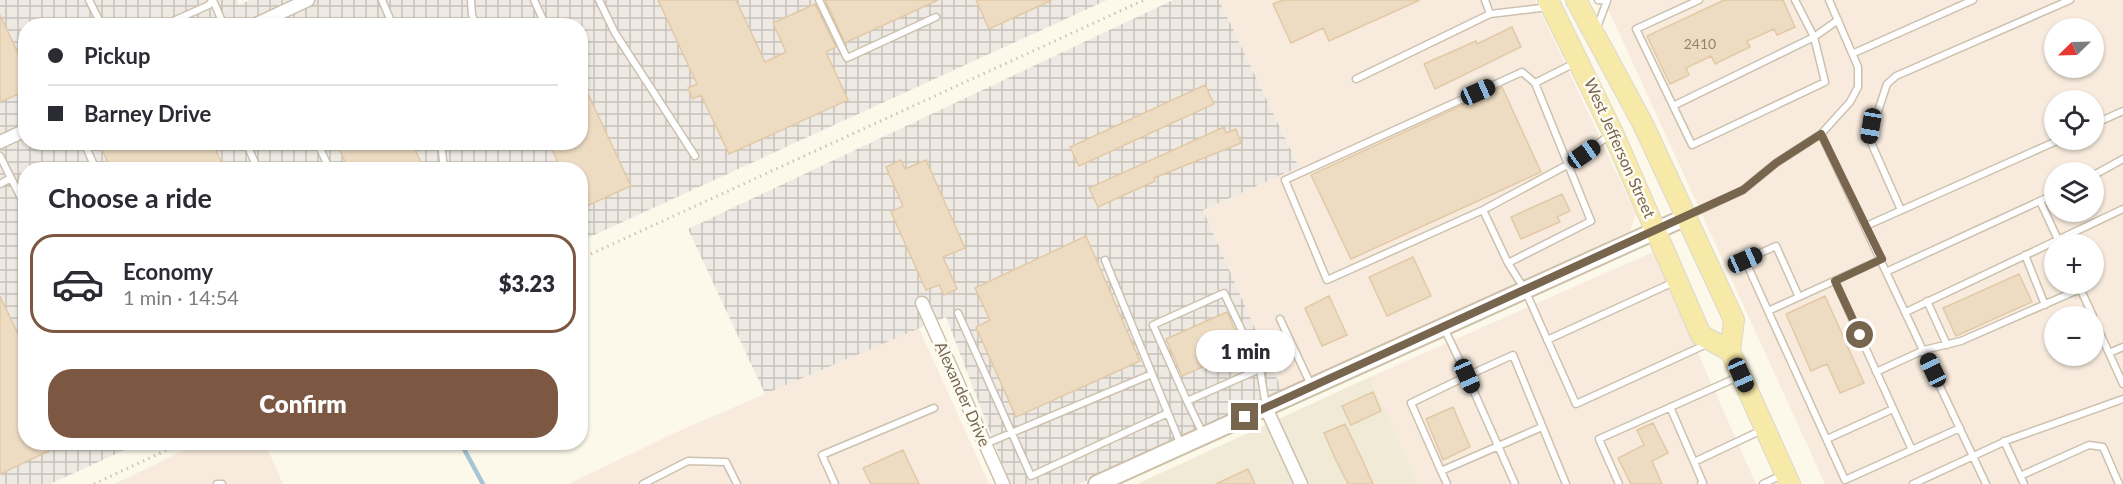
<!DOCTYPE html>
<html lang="en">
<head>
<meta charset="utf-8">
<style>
	body { margin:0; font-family:Lato,sans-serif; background:#f7f7f7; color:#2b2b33; height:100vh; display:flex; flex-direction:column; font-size:22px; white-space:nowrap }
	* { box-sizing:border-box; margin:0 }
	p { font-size:20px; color:#7c7c81 }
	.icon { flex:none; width:33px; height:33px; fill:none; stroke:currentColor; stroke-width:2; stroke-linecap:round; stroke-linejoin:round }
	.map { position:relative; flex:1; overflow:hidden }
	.panel { position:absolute; left:18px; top:162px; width:570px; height:288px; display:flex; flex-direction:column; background:#fff; border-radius:24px; box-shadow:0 2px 4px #0004 }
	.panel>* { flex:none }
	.guide { position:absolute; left:18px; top:18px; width:570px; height:132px; border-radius:24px; box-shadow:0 2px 4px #0004; display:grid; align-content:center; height:132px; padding:0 30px; background:#fff }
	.needle { width:39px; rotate:247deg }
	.buttons { position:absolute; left:2044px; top:18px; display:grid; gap:12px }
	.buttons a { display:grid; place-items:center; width:60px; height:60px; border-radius:50%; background:#fff; box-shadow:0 2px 4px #0004; font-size:30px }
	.end { position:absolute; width:27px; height:27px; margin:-14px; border:8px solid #77654e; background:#fff; box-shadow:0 0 0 3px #fff }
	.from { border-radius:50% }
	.bubble { position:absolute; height:42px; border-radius:21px; background:#fff; box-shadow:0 2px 4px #0004; font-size:20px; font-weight:800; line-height:42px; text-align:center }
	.car { position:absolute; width:18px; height:36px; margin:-18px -9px; border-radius:8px; box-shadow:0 0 4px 2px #0007; background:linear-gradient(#222 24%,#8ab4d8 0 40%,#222 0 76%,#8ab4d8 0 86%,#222 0) }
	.guide b { display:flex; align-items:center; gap:21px; height:57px; font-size:22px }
	.guide b+b { border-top:2px solid #e1e1e2 }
	.guide i { width:15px; height:15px; background:#2b2b33 }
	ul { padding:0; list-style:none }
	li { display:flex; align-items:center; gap:18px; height:99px; margin:0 12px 9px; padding:0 18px; border:3px solid transparent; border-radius:24px }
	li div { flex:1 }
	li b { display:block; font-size:22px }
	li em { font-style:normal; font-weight:800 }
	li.current { border-color:#7c5843 }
	li>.icon { width:54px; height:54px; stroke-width:1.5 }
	h2 { padding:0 30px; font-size:27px; line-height:72px }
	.button { display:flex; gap:12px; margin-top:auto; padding:12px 30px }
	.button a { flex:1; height:69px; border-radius:24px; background:#7c5843; color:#fff; font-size:24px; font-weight:800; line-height:69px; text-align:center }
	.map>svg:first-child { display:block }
	.residential { fill:#f0ead7 }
	.commercial { fill:#f8ebdd; fill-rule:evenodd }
	.industrial { fill:url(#industrial-grid); fill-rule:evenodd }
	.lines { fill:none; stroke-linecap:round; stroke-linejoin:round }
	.stream { stroke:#a6c6d7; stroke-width:4.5 }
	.building { fill:#eedcc2; stroke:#e2c9a5; stroke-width:1.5 }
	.lane-casing { stroke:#ccc1ae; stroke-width:9 }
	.street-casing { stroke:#ccc1ae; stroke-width:15 }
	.secondary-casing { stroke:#cdc0a9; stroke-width:20 }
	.primary-casing { stroke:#dcd7d1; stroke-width:22 }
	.path { stroke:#d6c2a6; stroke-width:3; stroke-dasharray:1.5 4.5; stroke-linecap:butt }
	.lane { stroke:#fff; stroke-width:6 }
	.street { stroke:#fff; stroke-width:12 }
	.secondary { stroke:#fff; stroke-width:16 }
	.primary { stroke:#f7e9a7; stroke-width:20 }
	.route { stroke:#77654e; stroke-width:8 }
	.labels { text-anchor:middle; stroke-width:5; stroke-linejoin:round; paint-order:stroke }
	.number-label { font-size:14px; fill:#95836b }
	.street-label { font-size:16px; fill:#77654e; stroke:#fefcf2 }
</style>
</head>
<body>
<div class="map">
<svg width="2123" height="484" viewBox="0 0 2123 484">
	<defs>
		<pattern id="industrial-grid" width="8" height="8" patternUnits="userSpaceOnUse" patternTransform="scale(1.5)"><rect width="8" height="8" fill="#eeeae3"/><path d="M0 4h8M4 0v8" fill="none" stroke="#c6c1ba"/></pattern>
	</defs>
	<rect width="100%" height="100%" fill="#fcf9eb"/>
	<path class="residential" d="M1370,377L1419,484H1137Z"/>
	<path class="commercial" d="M1219,0H1535L1636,214L1630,231L1282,390L1203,210L1299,166Z
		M1604,0H2123V484H1825ZM2055,28H2094V68H2055ZM2055,100H2094V140H2055ZM2055,172H2094V212H2055ZM2055,244H2094V284H2055ZM2055,316H2094V356H2055Z
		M1653,252L1756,484H1419L1370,377Z
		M919,328L989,484H568L681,430Z
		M202,442L265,443L283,484H114Z"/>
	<path class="industrial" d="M0,0H237L239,5L250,0H1107L581,241L580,170H26V442L140,443L50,484H0ZM26,26H580V142H26Z
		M1173,0H1219L1299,167L1203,210L1282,390L1079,484H1010L946,317L765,394L688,229Z"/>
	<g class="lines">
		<path class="stream" d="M465,442L464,449L483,484"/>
	</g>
	<path class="building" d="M658,0H736L765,62L786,52L773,23L815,4L836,47L826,52L848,100L729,154L701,95L693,99L688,88L697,84Z
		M825,0H938L845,43Z
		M976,0H1052L989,29Z
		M1283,0H1420L1329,41L1323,28L1291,43L1273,4Z
		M1724,0H1783L1795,27L1777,35L1774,29L1747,41L1750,47L1715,64L1711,56L1686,68L1689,75L1670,84L1647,36Z
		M0,15L26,70V91L0,102Z
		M1512,27L1521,47L1435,89L1424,64L1476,41L1477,44Z
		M580,77L631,186L580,209V170H561L549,142H580Z
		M1205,85L1214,104L1079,166L1070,147Z
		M1502,87L1541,172L1351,259L1311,175Z
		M1224,127L1226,133L1236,129L1241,143L1154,178L1155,181L1098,207L1089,188Z
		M118,142H212L225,170H112L102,150Z
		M336,142H412L424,170H349Z
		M901,160L905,169L926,160L965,248L943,257L957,289L944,295L939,285L926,290L891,212L903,206L886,167Z
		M1562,194L1570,211L1557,217L1560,222L1521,239L1511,217Z
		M1086,236L1140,361L1016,417L976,327L990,320L975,288Z
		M1413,257L1431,296L1387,316L1369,277Z
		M2019,274L2032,302L1956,336L1943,308Z
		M0,296L26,351V442H68L0,474Z
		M1329,296L1347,335L1322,346L1305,308Z
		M1825,296L1864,383L1840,393L1827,364L1811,371L1786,314Z
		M1227,312L1243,349L1182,376L1166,339Z
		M1373,392L1381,411L1351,425L1342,406Z
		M1453,407L1470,447L1443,460L1426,419Z
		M1653,423L1668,453L1652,461L1662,484H1631L1618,458L1644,445L1637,430Z
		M1345,424L1361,457L1373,484H1348L1334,456L1324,433Z
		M903,450L919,484H871L863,468Z
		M1248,469L1255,484H1216Z"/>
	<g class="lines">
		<defs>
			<path id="lane" d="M89,0L102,26
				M213,0L224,26
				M382,0L393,26
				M471,0L472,15L477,26
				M534,0L546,26
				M599,0L615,33L695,156
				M819,0L847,58L936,17
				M1485,0L1490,14L1549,7
				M1699,0L1636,29L1692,145L1825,82L1814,37L1795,0
				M162,26L209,5L212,0
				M1596,30L1607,1L1598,0
				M1854,53L1973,0
				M1356,79L1490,14
				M1673,106L1814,37L1838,20
				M2094,124L2123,111
				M1821,134L1986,484
				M1610,135L1569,164L1483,210L1508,263L1525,290L1576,404L1709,343
				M84,142L96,170
				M246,142L258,170
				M317,142L330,170
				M441,142L444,170
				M0,156L26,208
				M2094,175L2123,159
				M0,184L11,178
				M2040,201L2060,244
				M1483,210L1327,280L1285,180L1522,72L1535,83
				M1901,210L1869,138L1887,84L1896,76L2070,0
				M1689,215L1743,190L1776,163L1821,134L1850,102L1858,87V67L1829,0
				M1866,226L2059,140
				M2025,255L2045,305
				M1882,259L1768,311L1845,480L1960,428
				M1105,260L1152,374
				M1508,263L1591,221L1535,83L1575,63
				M1888,271L2055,194
				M1835,281L1912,450
				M2078,284L2093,316
				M1927,301L1947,345
				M1768,311L1745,260L1776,246L1799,297
				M1906,312L2123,209
				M958,313L1031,476L1168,413
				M1280,319L1311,385
				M2094,320L2123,384
				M1444,328L1467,376L1513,355L1566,484
				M1547,340L1674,282
				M2109,353L2123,347
				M1876,372L1924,350L1961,341L2080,289
				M1187,401L1153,325L1224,293L1260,369
				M1670,407L1694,462L1762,430
				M1203,434L1187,401L1260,369L1266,407
				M1827,439L1893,409
				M2004,441L2024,484
				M985,444L1152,374L1181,445
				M1694,462L1703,483L1701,484
				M1441,471L1411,403L1467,376L1515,484
				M2020,476L2089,445L2103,447L2119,484
				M217,484H222
				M643,484L688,461L726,462L737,484
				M835,484L822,455L934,408
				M1447,484L1441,471L1542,427
				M1619,484L1599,439L1738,377
				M1763,484L1782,475
				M1913,484L2008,440L2123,399"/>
			<path id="street" d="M252,26L308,0
				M0,142L26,130
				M922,303L1003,484
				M1266,408L1301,484"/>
			<path id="secondary" d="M1097,484L1686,217"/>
			<path id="primary" d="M1548,0L1613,133L1701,335L1730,351
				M1576,0L1643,124L1734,320L1730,351L1790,484"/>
		</defs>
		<use href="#lane" class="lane-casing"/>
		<use href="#street" class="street-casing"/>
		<use href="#secondary" class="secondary-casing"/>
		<use href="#primary" class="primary-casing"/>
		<path class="path" d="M580,259L1144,0
			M94,484L184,442"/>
		<use href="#lane" class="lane"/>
		<use href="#street" class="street"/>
		<use href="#secondary" class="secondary"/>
		<use href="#primary" class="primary"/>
	</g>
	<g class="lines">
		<path class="route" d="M1245,417L1743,190L1776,163L1821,134L1882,259L1835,281L1860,335"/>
	</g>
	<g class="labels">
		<g class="number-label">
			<text x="1700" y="49">2410</text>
		</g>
		<g class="street-label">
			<text transform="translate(1620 148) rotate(66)" y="6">West Jefferson Street</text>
			<text transform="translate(963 394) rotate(66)" y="6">Alexander Drive</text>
		</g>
	</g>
</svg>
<div class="buttons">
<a><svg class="needle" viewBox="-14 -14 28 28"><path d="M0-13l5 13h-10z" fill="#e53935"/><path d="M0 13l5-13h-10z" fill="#7c7c81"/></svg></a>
<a><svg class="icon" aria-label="locate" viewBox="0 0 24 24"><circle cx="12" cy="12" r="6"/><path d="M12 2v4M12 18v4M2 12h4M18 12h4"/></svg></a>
<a><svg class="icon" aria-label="layers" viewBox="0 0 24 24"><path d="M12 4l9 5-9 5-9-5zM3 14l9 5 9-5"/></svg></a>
<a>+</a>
<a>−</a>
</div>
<i class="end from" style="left:1860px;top:335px"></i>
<i class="end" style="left:1245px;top:417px"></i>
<div class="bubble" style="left:1196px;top:330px;width:99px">1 min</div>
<i class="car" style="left:1478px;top:92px;rotate:66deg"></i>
<i class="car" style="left:1871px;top:126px;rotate:189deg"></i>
<i class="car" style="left:1584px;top:154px;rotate:55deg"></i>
<i class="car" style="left:1745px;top:260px;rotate:66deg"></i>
<i class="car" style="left:1933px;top:370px;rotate:335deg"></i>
<i class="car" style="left:1741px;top:375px;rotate:156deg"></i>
<i class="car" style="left:1467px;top:376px;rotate:156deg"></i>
<div class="guide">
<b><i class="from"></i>Pickup</b>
<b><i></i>Barney Drive</b>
</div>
<section class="panel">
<h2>Choose a ride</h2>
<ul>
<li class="current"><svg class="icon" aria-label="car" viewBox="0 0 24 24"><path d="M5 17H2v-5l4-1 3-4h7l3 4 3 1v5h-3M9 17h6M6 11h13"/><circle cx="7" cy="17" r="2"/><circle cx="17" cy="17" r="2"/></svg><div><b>Economy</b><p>1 min · 14:54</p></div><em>$3.23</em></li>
</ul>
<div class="button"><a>Confirm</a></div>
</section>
</div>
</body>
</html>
